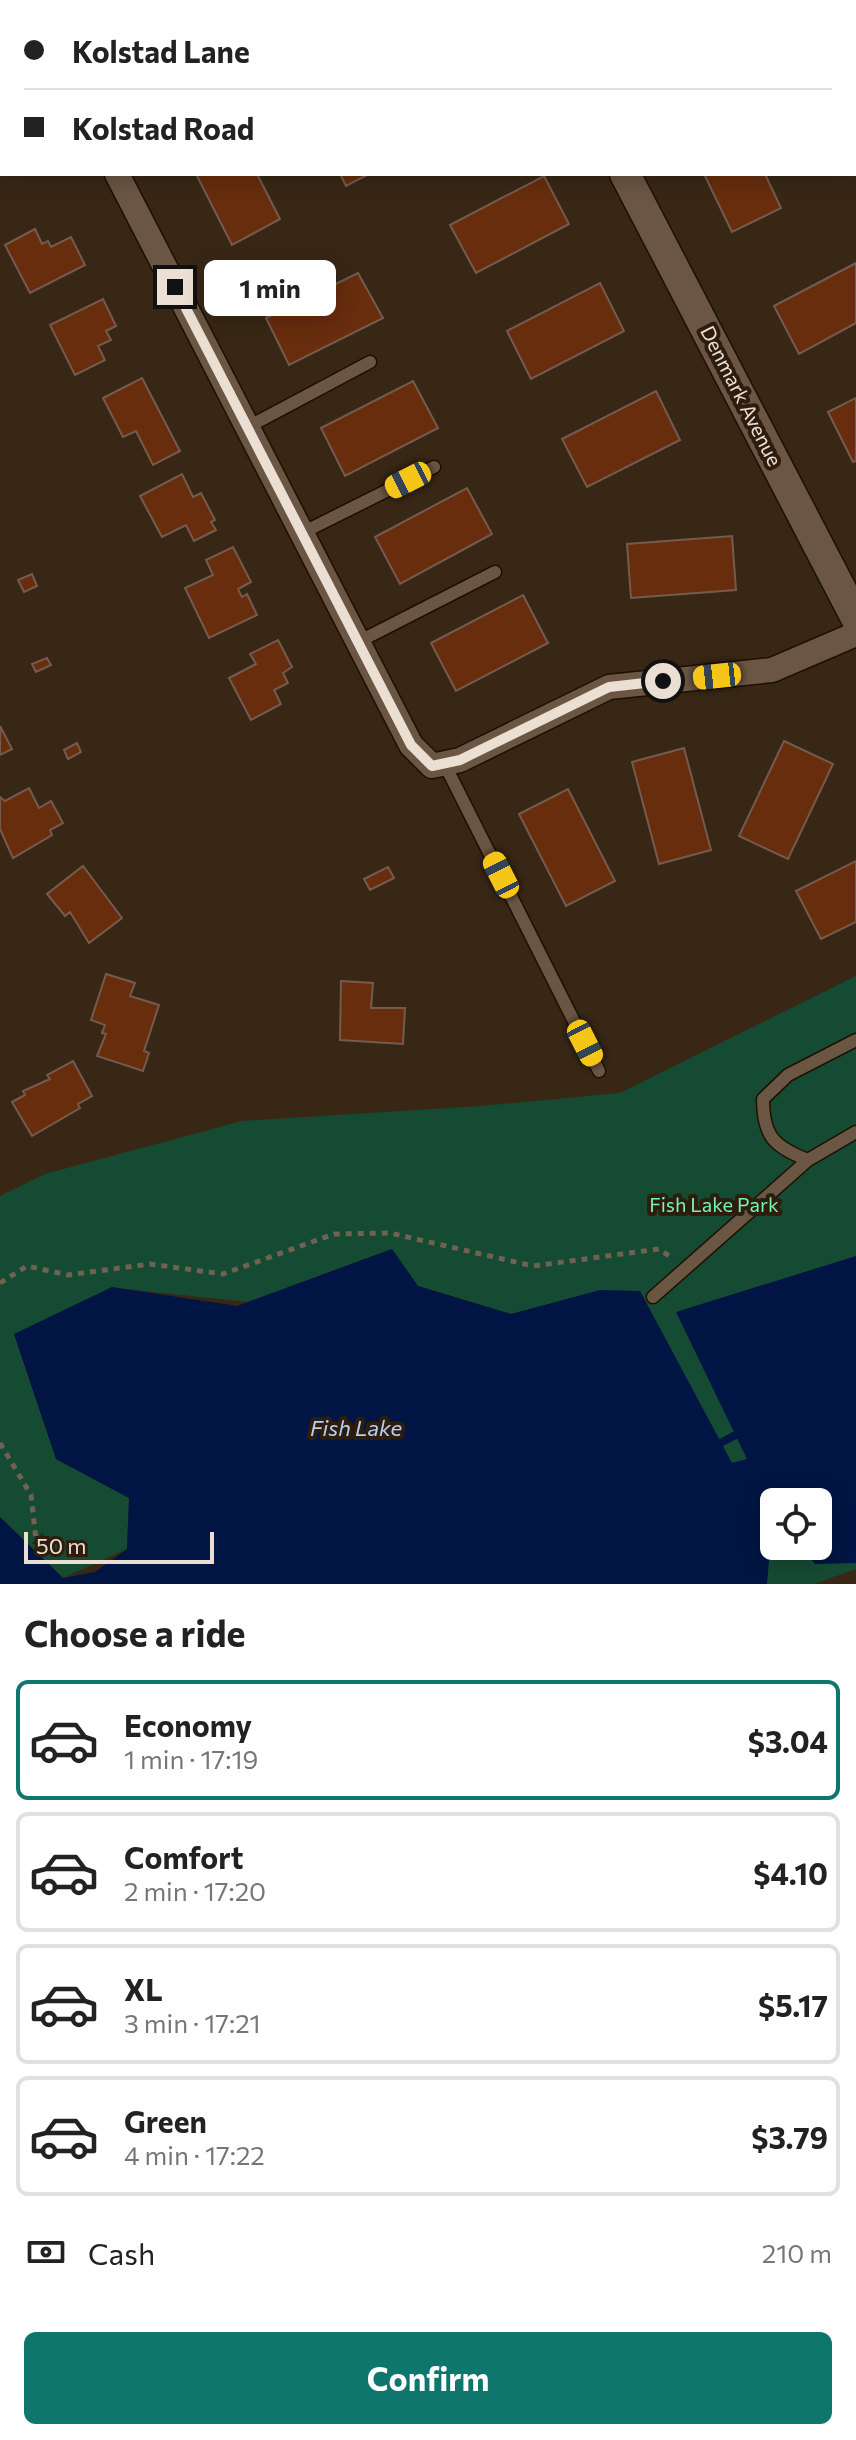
<!DOCTYPE html>
<html lang="en">
<head>
<meta charset="utf-8">
<style>
	body { margin:0; font-family:Commissioner,sans-serif; background:#f2f2f2; color:#222; height:100vh; display:flex; flex-direction:column; font-size:30px; white-space:nowrap }
	* { box-sizing:border-box; margin:0 }
	p { font-size:26px; color:#767676 }
	.icon { flex:none; width:44px; height:44px; fill:none; stroke:currentColor; stroke-width:2; stroke-linecap:round; stroke-linejoin:round }
	.map { position:relative; height:1584px; overflow:hidden }
	.details { display:flex; flex-direction:column; background:#fff; flex:1 }
	.details>* { flex:none }
	.guide { position:absolute; left:0px; top:0px; width:856px; height:176px; box-shadow:0 4px 20px #0003; display:grid; align-content:center; height:176px; padding:0 24px; background:#fff }
	.fabs { position:absolute; left:760px; top:1488px; display:grid; gap:16px }
	.fabs a { display:grid; place-items:center; width:72px; height:72px; border-radius:12px; background:#fff; box-shadow:0 4px 20px #0003; font-size:40px }
	.scale { position:absolute; left:24px; bottom:20px; width:190px; box-sizing:border-box; padding-left:8px; border:4px solid #ebdfd4; border-top:0; font-size:22px; line-height:28px; white-space:nowrap; color:#ebdfd4; -webkit-text-stroke:6px #2e1d0c; paint-order:stroke }
	.end { position:absolute; width:36px; height:36px; margin:-18px; border:10px solid #ebdfd4; background:#111; box-shadow:0 0 0 4px #111 }
	.from { border-radius:50% }
	.bubble { position:absolute; height:56px; border-radius:12px; background:#fff; box-shadow:0 4px 20px #0003; font-size:26px; font-weight:700; line-height:56px; text-align:center }
	.car { position:absolute; width:24px; height:48px; margin:-24px -12px; border-radius:10px; box-shadow:0 0 6px 2px #0007; background:linear-gradient(#f5c518 24%,#345 0 40%,#f5c518 0 76%,#345 0 86%,#f5c518 0) }
	.guide b { display:flex; align-items:center; gap:28px; height:76px; font-size:30px }
	.guide b+b { border-top:2px solid #e0e0e0 }
	.guide i { width:20px; height:20px; background:#222 }
	ul { padding:0; list-style:none }
	li { display:flex; align-items:center; gap:24px; height:120px; margin:0 16px 12px; padding:0 8px; border:4px solid #e0e0e0; border-radius:12px }
	li div { flex:1 }
	li b { display:block; font-size:30px }
	li em { font-style:normal; font-weight:700 }
	li.selected { border-color:#0f766e }
	li>.icon { width:72px; height:72px; stroke-width:1.5 }
	h2 { padding:0 24px; font-size:36px; line-height:96px }
	.pay { display:flex; align-items:center; gap:20px; height:88px; padding:0 24px; font-size:30px }
	.pay p { margin-inline-start:auto }
	.primary-button { display:flex; gap:16px; margin-top:auto; padding:16px 24px }
	.primary-button a { flex:1; height:92px; border-radius:12px; background:#0f766e; color:#fff; font-size:32px; font-weight:700; line-height:92px; text-align:center }
	.map>svg:first-child { display:block }
	.green { fill:#164b33; fill-rule:evenodd }
	.water { fill:#001543 }
	.lines { fill:none; stroke-linecap:round; stroke-linejoin:round }
	.stream { stroke:#001543; stroke-width:8 }
	.building { fill:#672d0d; stroke:#755b4f; stroke-width:2 }
	.service-casing { stroke:#1f0f01; stroke-width:15 }
	.minor-casing { stroke:#1f0f01; stroke-width:27 }
	.tertiary-casing { stroke:#1f0f01; stroke-width:33 }
	.path { stroke:#706151; stroke-width:5; stroke-dasharray:6 6; stroke-linecap:butt }
	.service { stroke:#6a5643; stroke-width:12 }
	.minor { stroke:#6a5643; stroke-width:24 }
	.tertiary { stroke:#6a5643; stroke-width:30 }
	.route { stroke:#ebdfd4; stroke-width:10 }
	.labels { text-anchor:middle; stroke-width:8; stroke-linejoin:round; paint-order:stroke }
	.street-label { font-size:20px; fill:#ebdfd4; stroke:#2e1d0c }
	.park-label { font-size:20px; fill:#72f4b5; stroke:#2e1d0c }
	.water-label { font-size:22px; font-style:italic; fill:#b6cff4; stroke:#2e1d0c }
</style>
</head>
<body>
<div class="map">
<svg width="856" height="1584" viewBox="0 0 856 1584">
	<rect width="100%" height="100%" fill="#382715"/>
	<path class="green" d="M856,976V1569L814,1584H761L600,1291L511,1314L418,1286L392,1249L248,1302L125,1289L14,1334L56,1459L129,1498L127,1549L63,1578L0,1517V1196L45,1174L242,1121L481,1106L620,1093ZM774,1502H818V1546H774Z"/>
	<path class="water" d="M392,1249L418,1286L511,1314L600,1290L640,1291L732,1463L747,1459L676,1312L856,1256V1563L815,1564L801,1546H818V1502H774L767,1584H0V1517L63,1578L95,1572L127,1549L129,1498L56,1459L14,1334L112,1287L237,1306Z"/>
	<g class="lines">
		<path class="stream" d="M711,1448L745,1430"/>
	</g>
	<path class="building" d="M0,0H78L79,2H2L0,60Z
		M854,77L856,81L854,170Z
		M196,174H257L280,219L232,245Z
		M340,174H369L346,186Z
		M704,174H765L781,208L732,232Z
		M544,176L569,224L476,273L450,225Z
		M35,229L42,244L48,241L51,247L71,237L85,265L30,293L5,245Z
		M856,263V323L799,354L774,306Z
		M358,273L383,318L289,365L266,318Z
		M600,283L624,331L531,379L507,331Z
		M103,299L116,326L106,331L111,340L98,346L105,360L75,375L50,325Z
		M142,378L180,451L153,465L136,431L123,437L103,398Z
		M413,381L438,428L345,476L321,428Z
		M656,391L680,440L587,487L562,439Z
		M856,398V461L853,462L828,412Z
		M182,474L193,497L201,493L215,520L211,522L216,530L194,541L186,525L162,537L140,496Z
		M467,488L492,534L400,584L375,537Z
		M732,536L736,590L631,598L627,544Z
		M233,547L251,582L238,589L242,597L247,594L257,615L209,638L185,588L213,575L206,560Z
		M32,574L37,586L24,592L18,580Z
		M523,595L548,643L456,691L431,643Z
		M278,640L292,667L283,673L288,683L274,690L281,704L251,720L229,678L256,664L250,654Z
		M47,658L51,665L36,672L32,664Z
		M0,726L12,749L0,755Z
		M784,741L833,764L788,859L739,836Z
		M77,743L81,752L68,759L64,750Z
		M684,748L711,850L659,864L632,762Z
		M29,788L39,808L51,801L63,823L50,830L52,835L13,858L0,829V797L5,801Z
		M568,789L615,881L566,906L519,814Z
		M856,861V922L821,939L796,891Z
		M83,866L122,918L89,943L70,912L65,916L47,894Z
		M388,867L394,878L370,890L364,879Z
		M106,974L135,983L130,996L159,1005L144,1051L149,1053L143,1071L97,1056L106,1034L102,1033L105,1025L91,1020Z
		M341,981L373,983L371,1008H405L403,1044L340,1040Z
		M73,1061L92,1096L78,1104L80,1108L32,1136L12,1102L25,1095L23,1091L50,1079L47,1075Z"/>
	<g class="lines">
		<defs>
			<path id="service" d="M262,0L263,2
				M161,2L165,0
				M0,86L2,85
				M248,427L370,362
				M302,533L434,467
				M358,642L495,572
				M444,763L599,1071
				M856,1040L788,1075L763,1099C763,1136 774,1147 808,1160L856,1132
				M653,1297L808,1160"/>
			<path id="minor" d="M310,2L314,0
				M792,2L796,0
				M0,162L2,161
				M117,174L411,745L432,766L460,760L609,687L772,670L856,634"/>
			<path id="tertiary" d="M535,0L536,2
				M625,174L856,618"/>
		</defs>
		<use href="#service" class="service-casing"/>
		<use href="#minor" class="minor-casing"/>
		<use href="#tertiary" class="tertiary-casing"/>
		<path class="path" d="M0,1283L27,1266L68,1275L150,1264L223,1274L334,1234L390,1233L533,1266L659,1249L672,1258
			M0,1443L31,1495L36,1540"/>
		<use href="#service" class="service"/>
		<use href="#minor" class="minor"/>
		<use href="#tertiary" class="tertiary"/>
	</g>
	<g class="lines">
		<path class="route" d="M175,287L411,745L432,766L460,760L609,687L663,681"/>
	</g>
	<g class="labels">
		<g class="street-label">
			<text transform="translate(741 396) rotate(63)" y="7">Denmark Avenue</text>
		</g>
		<g class="park-label">
			<text x="714" y="1212">Fish Lake Park</text>
		</g>
		<g class="water-label">
			<text x="356" y="1436">Fish Lake</text>
		</g>
	</g>
</svg>
<div class="fabs">
<a><svg class="icon" aria-label="locate" viewBox="0 0 24 24"><circle cx="12" cy="12" r="6"/><path d="M12 2v4M12 18v4M2 12h4M18 12h4"/></svg></a>
</div>
<div class="scale">50 m</div>
<i class="end from" style="left:663px;top:681px"></i>
<i class="end" style="left:175px;top:287px"></i>
<div class="bubble" style="left:204px;top:260px;width:132px">1 min</div>
<i class="car" style="left:408px;top:480px;rotate:243deg"></i>
<i class="car" style="left:717px;top:676px;rotate:264deg"></i>
<i class="car" style="left:501px;top:875px;rotate:333deg"></i>
<i class="car" style="left:585px;top:1043px;rotate:153deg"></i>
<div class="guide">
<b><i class="from"></i>Kolstad Lane</b>
<b><i></i>Kolstad Road</b>
</div>
</div>
<section class="details">
<h2>Choose a ride</h2>
<ul>
<li class="selected"><svg class="icon" aria-label="car" viewBox="0 0 24 24"><path d="M5 17H2v-5l4-1 3-4h7l3 4 3 1v5h-3M9 17h6M6 11h13"/><circle cx="7" cy="17" r="2"/><circle cx="17" cy="17" r="2"/></svg><div><b>Economy</b><p>1 min · 17:19</p></div><em>$3.04</em></li>
<li><svg class="icon" aria-label="car" viewBox="0 0 24 24"><path d="M5 17H2v-5l4-1 3-4h7l3 4 3 1v5h-3M9 17h6M6 11h13"/><circle cx="7" cy="17" r="2"/><circle cx="17" cy="17" r="2"/></svg><div><b>Comfort</b><p>2 min · 17:20</p></div><em>$4.10</em></li>
<li><svg class="icon" aria-label="car" viewBox="0 0 24 24"><path d="M5 17H2v-5l4-1 3-4h7l3 4 3 1v5h-3M9 17h6M6 11h13"/><circle cx="7" cy="17" r="2"/><circle cx="17" cy="17" r="2"/></svg><div><b>XL</b><p>3 min · 17:21</p></div><em>$5.17</em></li>
<li><svg class="icon" aria-label="car" viewBox="0 0 24 24"><path d="M5 17H2v-5l4-1 3-4h7l3 4 3 1v5h-3M9 17h6M6 11h13"/><circle cx="7" cy="17" r="2"/><circle cx="17" cy="17" r="2"/></svg><div><b>Green</b><p>4 min · 17:22</p></div><em>$3.79</em></li>
</ul>
<div class="pay"><svg class="icon" aria-label="cash" viewBox="0 0 24 24"><path d="M3 7h18v10H3z"/><circle cx="12" cy="12" r="2"/></svg>Cash<p>210 m</p></div>
<div class="primary-button"><a>Confirm</a></div>
</section>
</body>
</html>
